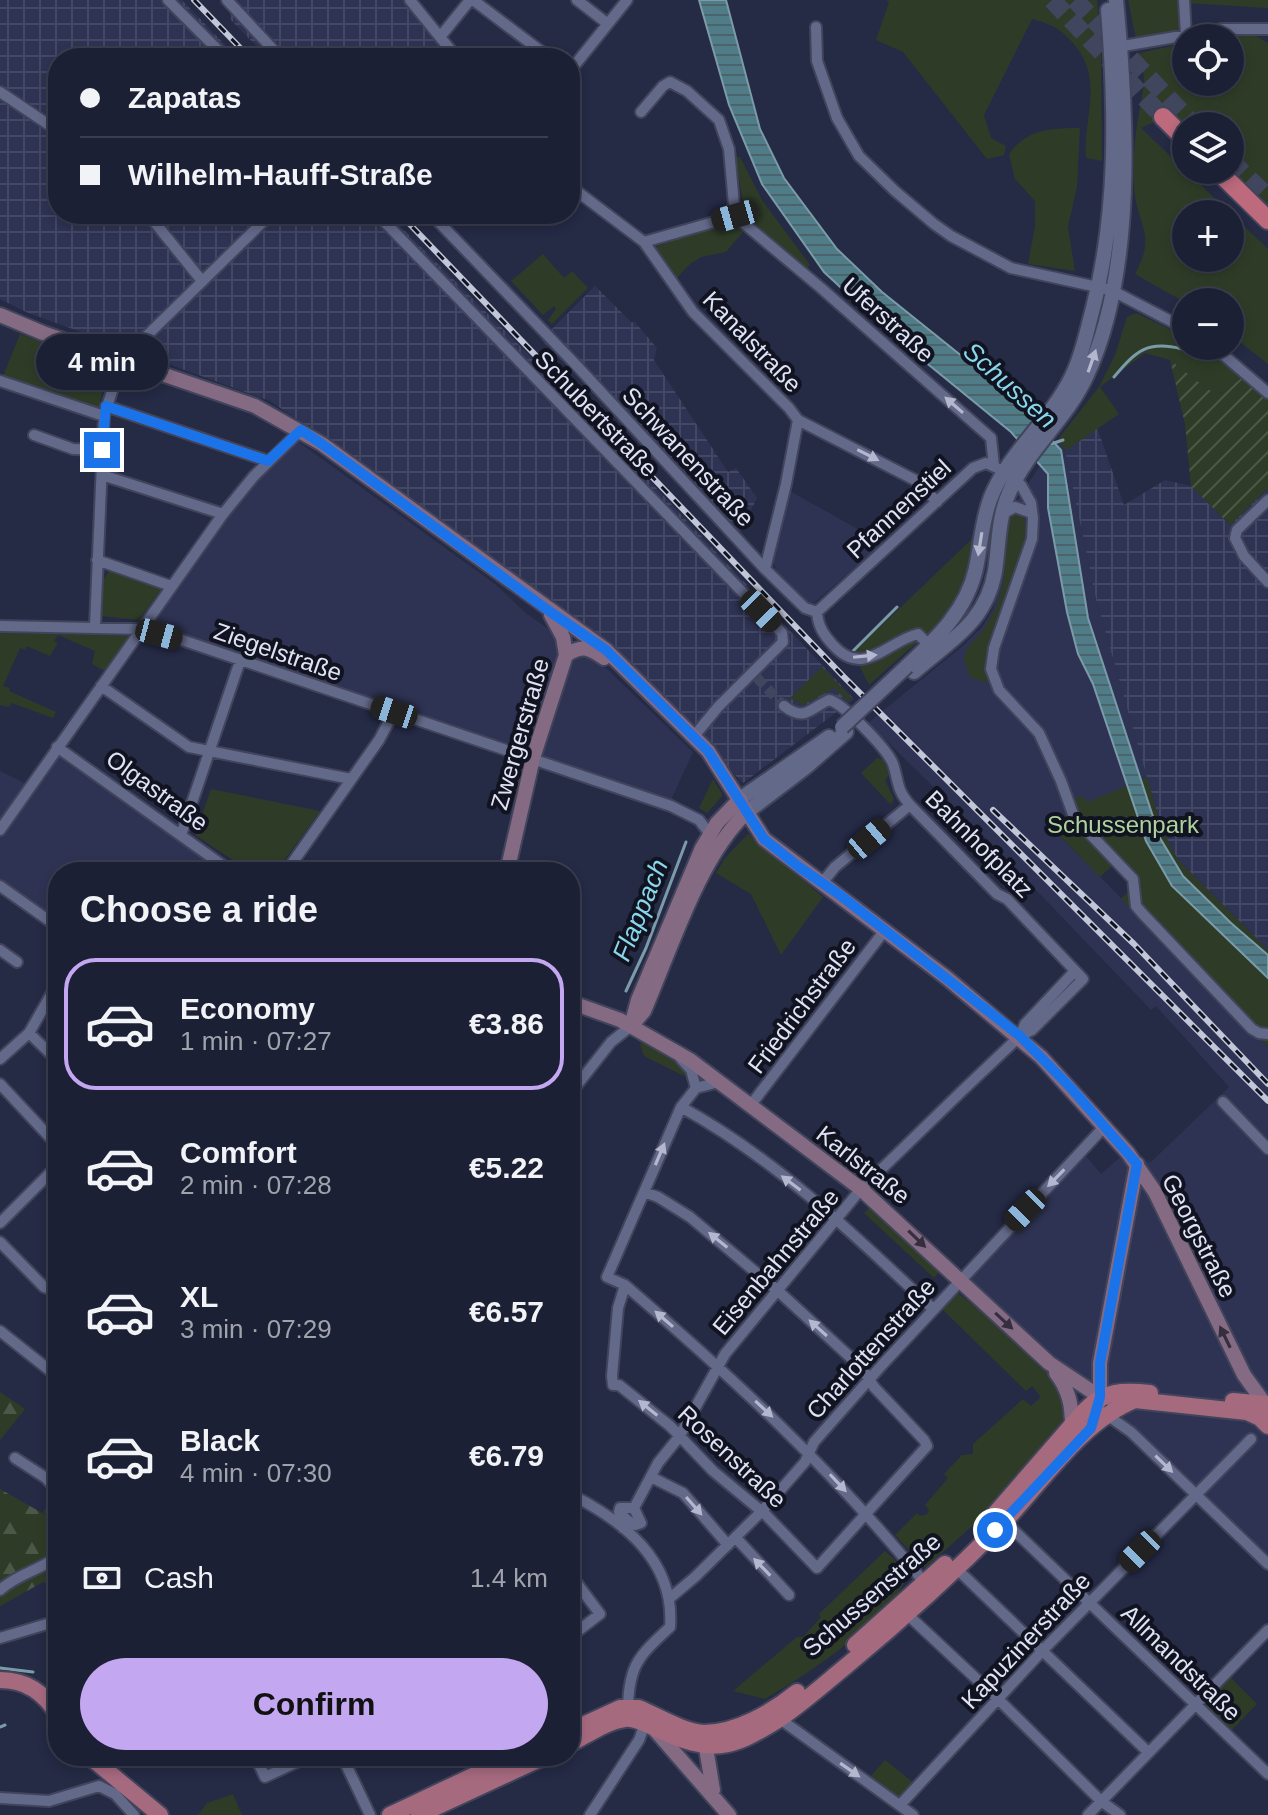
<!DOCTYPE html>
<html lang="en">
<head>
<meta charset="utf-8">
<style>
	body { margin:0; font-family:Helvetica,sans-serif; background:#292d40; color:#f1f3f6; height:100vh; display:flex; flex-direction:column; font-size:30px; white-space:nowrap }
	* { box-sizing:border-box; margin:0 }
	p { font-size:26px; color:#a0a3ac }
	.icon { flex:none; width:44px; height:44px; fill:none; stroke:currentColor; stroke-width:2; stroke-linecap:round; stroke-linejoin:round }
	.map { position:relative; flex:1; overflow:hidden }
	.drawer { position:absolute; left:48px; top:862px; width:532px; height:904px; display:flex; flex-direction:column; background:#1c2034; border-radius:32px; box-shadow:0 4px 12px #0003,0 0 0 2px #3a3e4f }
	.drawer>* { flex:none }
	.banner { position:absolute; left:48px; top:48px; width:532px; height:176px; border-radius:32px; box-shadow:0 4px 12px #0003,0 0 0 2px #3a3e4f; display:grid; align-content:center; height:176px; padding:0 32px; background:#1c2034 }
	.tools { position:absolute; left:1172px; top:24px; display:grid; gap:16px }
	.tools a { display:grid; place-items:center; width:72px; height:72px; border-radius:50%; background:#1c2034; box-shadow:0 4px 12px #0003,0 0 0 2px #3a3e4f; font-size:40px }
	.end { position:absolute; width:36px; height:36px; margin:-18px; border:10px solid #1a73e8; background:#fff; box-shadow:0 0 0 4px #fff }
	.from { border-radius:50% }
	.bubble { position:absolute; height:56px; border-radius:28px; background:#1c2034; box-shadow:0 4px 12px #0003,0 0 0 2px #3a3e4f; font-size:26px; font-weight:800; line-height:56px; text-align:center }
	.car { position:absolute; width:24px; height:48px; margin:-24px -12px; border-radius:10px; box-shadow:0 0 6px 2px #0007; background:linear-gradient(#222 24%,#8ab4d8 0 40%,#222 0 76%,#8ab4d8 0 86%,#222 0) }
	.banner b { display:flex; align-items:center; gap:28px; height:76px; font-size:30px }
	.banner b+b { border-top:2px solid #3a3e4f }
	.banner i { width:20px; height:20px; background:#f1f3f6 }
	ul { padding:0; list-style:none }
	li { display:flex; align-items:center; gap:24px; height:132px; margin:0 16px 12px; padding:0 16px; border:4px solid transparent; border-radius:32px }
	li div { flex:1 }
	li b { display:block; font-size:30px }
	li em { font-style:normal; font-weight:800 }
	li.selected { border-color:#c4a7f1 }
	li>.icon { width:72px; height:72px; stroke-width:1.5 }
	h2 { padding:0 32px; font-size:36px; line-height:96px }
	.pay { display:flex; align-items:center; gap:20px; height:88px; padding:0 32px; font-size:30px }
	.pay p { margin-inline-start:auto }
	.action { display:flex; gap:16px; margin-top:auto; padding:16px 32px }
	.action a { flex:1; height:92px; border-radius:48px; background:#c4a7f1; color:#111; font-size:32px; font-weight:800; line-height:92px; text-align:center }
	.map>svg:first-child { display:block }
	.built { fill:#2e3353 }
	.industrial { fill:url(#industrial-grid) }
	.green { fill:#2e3c27; fill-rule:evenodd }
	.forest { fill:url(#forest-firs) }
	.garden { fill:url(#garden-furrows) }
	.water { fill:url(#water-rules); stroke:#7b9ba9; stroke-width:2 }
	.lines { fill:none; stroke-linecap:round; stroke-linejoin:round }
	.stream { stroke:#7b9ba9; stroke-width:3 }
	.minor-tunnel { stroke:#41465f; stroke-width:10; stroke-dasharray:10 5; stroke-linecap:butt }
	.trunk-tunnel { stroke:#41465f; stroke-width:18; stroke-dasharray:18 9; stroke-linecap:butt }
	.minor-casing { stroke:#41445b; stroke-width:14 }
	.tertiary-casing { stroke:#41445b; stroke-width:18 }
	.secondary-casing { stroke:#41445b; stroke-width:18 }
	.primary-casing { stroke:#41445b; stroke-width:20 }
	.trunk-casing { stroke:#41445b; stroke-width:22 }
	.minor { stroke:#636989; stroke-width:10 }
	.tertiary { stroke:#636989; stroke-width:14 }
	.secondary { stroke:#856a84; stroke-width:14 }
	.primary { stroke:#a66a7f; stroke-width:16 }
	.trunk { stroke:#bc6a7c; stroke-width:18 }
	.rail-casing { stroke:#c2c6d9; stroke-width:6 }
	.rail { stroke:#111420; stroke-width:3; stroke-dasharray:9; stroke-linecap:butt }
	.tertiary-bridge-casing { stroke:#41445b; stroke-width:18; stroke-linecap:butt }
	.tertiary-bridge { stroke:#636989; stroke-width:14 }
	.oneway { fill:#b4b8cf }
	.oneway2 { fill:#342e3e }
	.route { stroke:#1a73e8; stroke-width:10 }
	.labels { text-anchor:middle; stroke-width:8; stroke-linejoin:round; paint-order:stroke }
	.street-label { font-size:24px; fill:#dfe3f5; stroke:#111420 }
	.park-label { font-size:24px; fill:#aed29c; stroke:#111420 }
	.water-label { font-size:26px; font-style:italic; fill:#89d7ec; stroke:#111420 }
</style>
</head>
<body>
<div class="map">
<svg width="1268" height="1815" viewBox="0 0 1268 1815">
	<defs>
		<pattern id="industrial-grid" width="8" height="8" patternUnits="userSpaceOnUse" patternTransform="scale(2)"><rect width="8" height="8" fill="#2e3353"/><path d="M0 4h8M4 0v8" fill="none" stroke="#424764"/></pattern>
		<pattern id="forest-firs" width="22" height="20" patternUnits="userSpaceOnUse" patternTransform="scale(2)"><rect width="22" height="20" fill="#2e3c27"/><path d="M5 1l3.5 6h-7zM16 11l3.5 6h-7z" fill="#4c5847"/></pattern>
		<pattern id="garden-furrows" width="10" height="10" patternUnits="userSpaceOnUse" patternTransform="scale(2)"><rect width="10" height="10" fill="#2e3c27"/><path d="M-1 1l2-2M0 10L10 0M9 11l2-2" fill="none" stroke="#4c5847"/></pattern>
		<pattern id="water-rules" width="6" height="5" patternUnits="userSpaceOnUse" patternTransform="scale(2)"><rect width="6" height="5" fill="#507c88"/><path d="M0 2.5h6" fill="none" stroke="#4a636c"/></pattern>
	</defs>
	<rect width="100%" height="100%" fill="#252a45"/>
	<path class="built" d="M293,438L495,584L527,614L608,670L693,752L671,800L528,750L143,629L223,514Z
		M1058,439L1065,451L1096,599L1147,777L1088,803L1058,834L1268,1047V1562L1201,1493L970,1279L978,1266L1085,1155L1101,1174L1119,1158L1151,1162L1229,1087L1156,1006L1151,1010L996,848L868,723L965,644L982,627L992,611L999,589L1016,502Z
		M788,490L883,543L815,602H808L777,572L772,559Z
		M57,747L232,872H58V927L0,886V771L29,785Z"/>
	<path class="industrial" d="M0,0H182L238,58H58V214H388L567,393L854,699L743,783L618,655L384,479L270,401L26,312L0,299Z
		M229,0H404L452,58H268L231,20Z
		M595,286L632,323L634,321L657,348L654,360L728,472L736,468L757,498L739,534L541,340Z
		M1097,427L1124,505L1165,480L1191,486L1230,525L1268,488V950L1178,860L1162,830L1096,599L1065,451Z"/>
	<path class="green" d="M886,0H1097L1101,47L1102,161L1086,158C1083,119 1103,82 1077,48C1063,30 1054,25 1032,19L984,115L991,138L1006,146L1004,155L987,159L903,52L876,40L889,2Z
		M1128,0H1268V8L1185,3L1186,35L1137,44Z
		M1242,28L1268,43V211L1226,170H1230V126H1186V131L1169,115L1141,128L1268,249V364L1230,334V302L1186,303L1135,274C1158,232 1136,226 1134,186C1133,167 1134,144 1137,125C1141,95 1149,83 1139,53L1186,43V82H1230V38H1205L1223,29ZM1186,214H1230V258H1186Z
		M1080,128L1077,186L1068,227L1075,271L1028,264L1035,227V201L1015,179L1009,154C1027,129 1051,128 1080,128Z
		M735,157H740L762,200L810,265L806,269L750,221L745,214Z
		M733,225L743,232L726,252L701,257L690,264L675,280L653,248L711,226Z
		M543,254L564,278L572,271L588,288L552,324L548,320L556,309L554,306L543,315L511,281Z
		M1136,313L1186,337V346H1201L1207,349L1244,376L1223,393L1209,390L1170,360L1145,353L1100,387L1119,414L1065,451L1058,439L1099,387L1115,355L1127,317Z
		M20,334L108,367L99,407L79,404L3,376Z
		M1016,512L1022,514C1045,559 973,630 990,678L986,683L970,677L964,660L966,650L984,629L996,608L1003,584L1009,520Z
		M974,537L961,597L944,623L907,651L869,685L853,653Z
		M111,569L162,588L139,620L101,616L103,580Z
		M0,633L131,636L105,671L92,664L95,651L58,635L54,641L58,643L50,656L27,646L25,650L20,648L3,686L10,688L9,691L56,712L53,718L12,703L8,707L0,705Z
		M822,667L852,698L848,702L834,688L803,705L790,698Z
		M877,758L884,760L889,775L885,780L894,799L891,805L861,773Z
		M1147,777L1162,830L1178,860L1268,950V1047L1121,899L1139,881L1122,875L1119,860L1100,877L1058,834L1076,814L1073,800L1082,796L1088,802Z
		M713,779L723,795L707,813L699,808Z
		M211,789L320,811L276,872H251L195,835Z
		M748,834L823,897L781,955L751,894L716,873L725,858Z
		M643,1040L681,1065L688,1073L687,1075L684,1076L644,1056L640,1045Z
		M870,1207L940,1271L934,1278L864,1213Z
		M958,1293C987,1317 1044,1357 1060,1389C1066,1400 1065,1414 1062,1426L988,1512L925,1568L895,1535L917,1513L921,1516L927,1514L929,1510L925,1505L948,1478L944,1474L962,1455L973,1454V1444L1023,1399L1031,1406L1041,1397L1032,1386L1026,1391L941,1308Z
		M58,1485V1522L43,1513Z
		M885,1551L899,1564L906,1577C896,1616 802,1678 765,1699L733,1691L797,1637H803L821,1617L819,1614Z
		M1225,1672L1257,1704L1227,1735L1195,1704Z
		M885,1760L915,1784L899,1802L869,1778Z
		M233,1794L242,1815H198L207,1803Z"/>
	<path class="forest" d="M0,1392L25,1409L0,1440Z
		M0,1489L58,1522V1590L43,1582L0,1606Z"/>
	<path class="garden" d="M1170,360L1209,390L1223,393L1244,376L1268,399V488L1230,525L1191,486L1185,424Z"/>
	<path class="water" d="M699,0H726L760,129L784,178L837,249L882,292L1004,390L1061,450L1088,618L1160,838L1183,876L1231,923L1268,955V978L1172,886L1146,841L1093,684L1078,654L1067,612L1048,508V474L1011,432L891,334L824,272L762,184L729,105Z"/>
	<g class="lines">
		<path class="stream" d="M1114,377C1136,351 1147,340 1182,349
			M1051,444L1063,440
			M851,653L897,607
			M626,991L646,948L686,842
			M0,1668L33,1672
			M0,1727L5,1725"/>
		<path class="minor-tunnel" d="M757,678L784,706"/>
		<path class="trunk-tunnel" d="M1052,0L1163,117
			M1075,0L1195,126
			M1230,160L1268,197"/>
		<defs>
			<path id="minor" d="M168,0L226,58
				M227,0L281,58
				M410,0L457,58
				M473,0L550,58
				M577,0L608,24
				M1184,0L1186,35
				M816,27L817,61L837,118L859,156L895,191L934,224L951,236L1011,268L1111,290L1186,329
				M440,37L470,0
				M1117,47L1223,29H1268
				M570,71L627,0
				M0,92L58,131
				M641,112L663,86L670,82L687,91L719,120L729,149L735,216L821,288L991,438L994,466
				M570,186L644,242L693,312L789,408L798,420L786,484L765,569
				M148,214L202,281
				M377,214L782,633L783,642L718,707L695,735
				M431,214L578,367L765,569L805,608L817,612
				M644,242L735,216
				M1213,346L1268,393
				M0,381L104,416
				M106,406L268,461
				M798,420L917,481L937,502
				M34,435L73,449L102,450
				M102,475L223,514
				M1268,500L1237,530L1235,538L1244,556L1268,582
				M1002,514L1015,507L1032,513
				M97,560L171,586
				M817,612L973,468L986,463L1006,472L1021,485L1031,503L1033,518L1032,539L994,648L991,669L999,690L1039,733L1061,781L1074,817L1133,879L1136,906L1142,913L1252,1029L1259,1033L1268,1034
				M817,612C818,626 823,634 833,645C863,679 888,641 918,634L929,645
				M0,626L142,629L176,638L671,806L699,820L709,833
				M95,626L104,416L122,360L271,214
				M101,686L189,747L351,779
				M57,747L232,872
				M0,830L223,514L254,476L301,430
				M181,835L240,661
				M286,872L379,740L394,712
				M822,883L835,867L910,805
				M0,886L58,927
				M0,950L17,962
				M29,1033L58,1061
				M1020,1036L1025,1024L1075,971
				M0,1059L29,1033L52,993
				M681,1059L691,1070L696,1088
				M719,1082L696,1088L681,1107L607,1277L625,1285C733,1378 834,1471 924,1582H929
				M0,1084L58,1146
				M570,1094L611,1042L631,1026
				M1223,1102L1268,1149
				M750,1106L885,930
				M681,1107C776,1159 855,1235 933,1309
				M0,1223L58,1165
				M0,1242L44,1287L58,1292
				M625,1285L618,1308L612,1376L613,1385H619L670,1426L713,1471L766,1515L817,1568L927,1446L924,1440L874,1387L862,1368L777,1290L690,1217L658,1197L644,1192
				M0,1331L58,1377
				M1107,1415L1131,1432L1268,1564
				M15,1458L46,1478L58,1492
				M651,1477L683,1493L728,1545
				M570,1494C624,1521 675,1561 670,1627C640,1655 629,1664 628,1707
				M634,1508L658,1463L679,1437L725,1354L861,1189L963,1090L1020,1036L1032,1030L1083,979L1007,899L997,894L910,805C896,789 899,782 893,764C888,750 842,702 829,700C809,709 805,722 784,706
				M1001,1518L1268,1774
				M627,1520L635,1525L641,1523L634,1508
				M623,1528L627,1520L619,1512L620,1508H634
				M736,1538L789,1595
				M960,1572L1148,1752
				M570,1574L600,1614L570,1637
				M0,1590C19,1573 39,1571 58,1556
				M670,1598L695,1577L762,1511L805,1462L814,1442L882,1365L1104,1127
				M908,1615L998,1699L1101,1801L1120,1815
				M0,1638L47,1624
				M780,1719L913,1815
				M255,1756L265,1777L310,1756
				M342,1756L370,1815
				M0,1798L49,1801L99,1786L115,1794L134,1815
				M900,1805L1043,1650L1251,1439
				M590,1815L639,1740L645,1724
				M1088,1815L1268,1630"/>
			<path id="tertiary" d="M907,666C937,638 967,610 976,568C981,545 982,519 991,497C1009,452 1051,420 1072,376C1082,356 1086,334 1092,312C1118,213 1116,112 1108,10
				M914,672C950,640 986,623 995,571C999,545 998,518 1009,493C1027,450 1066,420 1086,377C1136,272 1127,114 1116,0
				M740,799L829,737
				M747,812L806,767L846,732"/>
			<path id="secondary" d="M0,315L43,333L255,406L322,444L606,650L708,751L764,839L947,978L1041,1057L1128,1153L1155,1192L1244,1375L1265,1404
				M566,655C582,645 588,647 604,658
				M507,872L533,758L566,655L563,637L551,615
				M570,1002L620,1020L690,1060L861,1189L1049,1363L1100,1397L1110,1398
				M633,1024L644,1011C671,949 699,857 747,812
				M631,1026L638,1000L702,848L717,823L740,799
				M1056,1373C1069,1390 1072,1405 1072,1427
				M1091,1428L1100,1397V1363L1137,1164
				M655,1730L729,1815
				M704,1736L713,1790"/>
			<path id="primary" d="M1233,1401L1265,1404L1268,1407
				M987,1523L1084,1411C1104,1390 1123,1390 1150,1393
				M855,1645L945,1564
				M0,1680C27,1680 44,1693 58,1715
				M570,1731L620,1708H639C658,1716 684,1732 704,1733C737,1733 772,1712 797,1692
				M570,1744C586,1736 607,1721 625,1719C636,1717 649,1726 659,1730C711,1754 730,1750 778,1720C802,1704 823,1685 845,1667C901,1621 956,1571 1007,1519C1044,1479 1084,1420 1135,1400L1247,1412L1260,1418L1268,1426
				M89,1756L160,1815
				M390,1815L515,1756
				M419,1815L546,1756"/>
			<path id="trunk" d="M1163,117L1186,140
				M1217,170L1268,220"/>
		</defs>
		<use href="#minor" class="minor-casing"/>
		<use href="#tertiary" class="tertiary-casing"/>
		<use href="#secondary" class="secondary-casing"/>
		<use href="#primary" class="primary-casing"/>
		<use href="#trunk" class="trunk-casing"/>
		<use href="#minor" class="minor"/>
		<use href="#tertiary" class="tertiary"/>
		<use href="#secondary" class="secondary"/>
		<use href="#primary" class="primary"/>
		<use href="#trunk" class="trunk"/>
		<defs>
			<path id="rail" d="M194,0L250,58
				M400,214L844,677L1268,1101
				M993,810L1134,944L1268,1084"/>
		</defs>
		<use href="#rail" class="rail-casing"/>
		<use href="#rail" class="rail"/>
		<defs>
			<path id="tertiary-bridge" d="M842,727L907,666"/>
		</defs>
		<use href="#tertiary-bridge" class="tertiary-bridge-casing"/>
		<use href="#tertiary-bridge" class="tertiary-bridge"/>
	</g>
	<defs><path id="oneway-solid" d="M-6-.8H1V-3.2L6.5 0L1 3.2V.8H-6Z" transform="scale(2)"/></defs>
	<g class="oneway">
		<use href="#oneway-solid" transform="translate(1092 361) rotate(-71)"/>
		<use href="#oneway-solid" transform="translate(954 405) rotate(-139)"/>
		<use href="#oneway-solid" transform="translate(868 455) rotate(27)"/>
		<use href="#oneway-solid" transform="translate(980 544) rotate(99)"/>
		<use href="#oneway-solid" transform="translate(865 656) rotate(-6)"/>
		<use href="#oneway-solid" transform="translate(660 1154) rotate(-67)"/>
		<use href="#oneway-solid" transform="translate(1056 1178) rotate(134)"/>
		<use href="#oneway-solid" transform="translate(791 1183) rotate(-143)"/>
		<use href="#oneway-solid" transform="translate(718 1240) rotate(-141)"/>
		<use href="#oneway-solid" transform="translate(664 1319) rotate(-139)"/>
		<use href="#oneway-solid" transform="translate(818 1328) rotate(-138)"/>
		<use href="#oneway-solid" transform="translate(648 1408) rotate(-141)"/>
		<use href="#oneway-solid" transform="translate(764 1409) rotate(43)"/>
		<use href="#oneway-solid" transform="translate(1164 1464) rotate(44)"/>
		<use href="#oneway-solid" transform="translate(838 1483) rotate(47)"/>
		<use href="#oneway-solid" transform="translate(694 1506) rotate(49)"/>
		<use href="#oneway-solid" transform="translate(762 1567) rotate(-134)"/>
		<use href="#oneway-solid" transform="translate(850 1770) rotate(35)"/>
	</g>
	<g class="oneway2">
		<use href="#oneway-solid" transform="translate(917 1239) rotate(44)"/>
		<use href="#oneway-solid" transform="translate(1004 1321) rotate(43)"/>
		<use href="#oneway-solid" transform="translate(1225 1337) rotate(-116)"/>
	</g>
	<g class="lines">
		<path class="route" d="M102,450L106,406L268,461L301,430L322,444L549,611L606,650L708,751L764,839L799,867L840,895L1020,1036L1071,1088L1137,1164L1100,1363V1397L1091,1428L995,1530"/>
	</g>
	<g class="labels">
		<g class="street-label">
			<text transform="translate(888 320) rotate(42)" y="8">Uferstraße</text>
			<text transform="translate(752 342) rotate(46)" y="8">Kanalstraße</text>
			<text transform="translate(596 414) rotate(46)" y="8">Schubertstraße</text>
			<text transform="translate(688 457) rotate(47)" y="8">Schwanenstraße</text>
			<text transform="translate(899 509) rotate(-43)" y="8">Pfannenstiel</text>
			<text transform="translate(278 652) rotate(19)" y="8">Ziegelstraße</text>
			<text transform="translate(520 734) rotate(-74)" y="8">Zwergerstraße</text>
			<text transform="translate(157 791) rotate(36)" y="8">Olgastraße</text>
			<text transform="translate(979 844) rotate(45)" y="8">Bahnhofplatz</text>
			<text transform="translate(802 1006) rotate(-53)" y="8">Friedrichstraße</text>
			<text transform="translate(863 1165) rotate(38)" y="8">Karlstraße</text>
			<text transform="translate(1199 1236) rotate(63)" y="8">Georgstraße</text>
			<text transform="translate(776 1262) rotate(-50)" y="8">Eisenbahnstraße</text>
			<text transform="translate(871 1349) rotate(-48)" y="8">Charlottenstraße</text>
			<text transform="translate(732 1457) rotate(43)" y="8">Rosenstraße</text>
			<text transform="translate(872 1595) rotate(-41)" y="8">Schussenstraße</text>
			<text transform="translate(1026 1641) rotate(-47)" y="8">Kapuzinerstraße</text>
			<text transform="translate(1181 1663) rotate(44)" y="8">Allmandstraße</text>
		</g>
		<g class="park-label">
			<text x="1123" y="833">Schussenpark</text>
		</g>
		<g class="water-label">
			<text transform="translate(1010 385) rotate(42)" y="9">Schussen</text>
			<text transform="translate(640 910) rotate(-68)" y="9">Flappach</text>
		</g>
	</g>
</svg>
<div class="tools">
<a><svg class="icon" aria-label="locate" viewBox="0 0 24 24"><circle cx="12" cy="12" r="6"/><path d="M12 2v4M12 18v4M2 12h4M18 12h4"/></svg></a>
<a><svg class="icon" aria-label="layers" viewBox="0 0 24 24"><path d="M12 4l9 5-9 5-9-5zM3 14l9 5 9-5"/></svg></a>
<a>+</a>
<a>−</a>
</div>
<i class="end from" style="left:995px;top:1530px"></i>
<i class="end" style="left:102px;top:450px"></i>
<div class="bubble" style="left:36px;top:334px;width:132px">4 min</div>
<i class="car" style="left:735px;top:216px;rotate:254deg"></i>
<i class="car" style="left:761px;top:611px;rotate:136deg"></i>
<i class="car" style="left:159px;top:634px;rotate:105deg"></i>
<i class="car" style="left:394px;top:712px;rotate:288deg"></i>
<i class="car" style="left:869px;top:839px;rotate:50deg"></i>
<i class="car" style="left:1025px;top:1210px;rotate:224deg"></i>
<i class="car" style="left:1140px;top:1551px;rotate:225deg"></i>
<div class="banner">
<b><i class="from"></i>Zapatas</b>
<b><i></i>Wilhelm-Hauff-Straße</b>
</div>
<section class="drawer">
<h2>Choose a ride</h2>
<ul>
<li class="selected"><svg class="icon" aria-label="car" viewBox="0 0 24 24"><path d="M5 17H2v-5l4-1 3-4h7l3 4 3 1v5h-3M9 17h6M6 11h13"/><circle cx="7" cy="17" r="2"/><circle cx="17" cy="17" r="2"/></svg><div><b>Economy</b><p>1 min · 07:27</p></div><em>€3.86</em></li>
<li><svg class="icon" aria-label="car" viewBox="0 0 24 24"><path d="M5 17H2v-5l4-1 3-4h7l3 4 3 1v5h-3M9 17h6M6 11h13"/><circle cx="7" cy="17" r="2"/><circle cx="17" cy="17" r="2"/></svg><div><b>Comfort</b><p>2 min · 07:28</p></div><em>€5.22</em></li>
<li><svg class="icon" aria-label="car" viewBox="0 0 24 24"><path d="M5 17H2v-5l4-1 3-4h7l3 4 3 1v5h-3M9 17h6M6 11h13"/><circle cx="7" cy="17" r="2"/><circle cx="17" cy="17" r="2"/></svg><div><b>XL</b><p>3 min · 07:29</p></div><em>€6.57</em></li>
<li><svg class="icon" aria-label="car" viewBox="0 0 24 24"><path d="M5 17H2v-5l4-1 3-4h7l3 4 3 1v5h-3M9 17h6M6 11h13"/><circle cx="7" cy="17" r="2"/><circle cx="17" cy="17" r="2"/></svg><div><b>Black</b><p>4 min · 07:30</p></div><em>€6.79</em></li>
</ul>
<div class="pay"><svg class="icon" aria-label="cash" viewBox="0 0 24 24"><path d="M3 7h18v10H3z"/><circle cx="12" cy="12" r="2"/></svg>Cash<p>1.4 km</p></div>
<div class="action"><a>Confirm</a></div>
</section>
</div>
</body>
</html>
